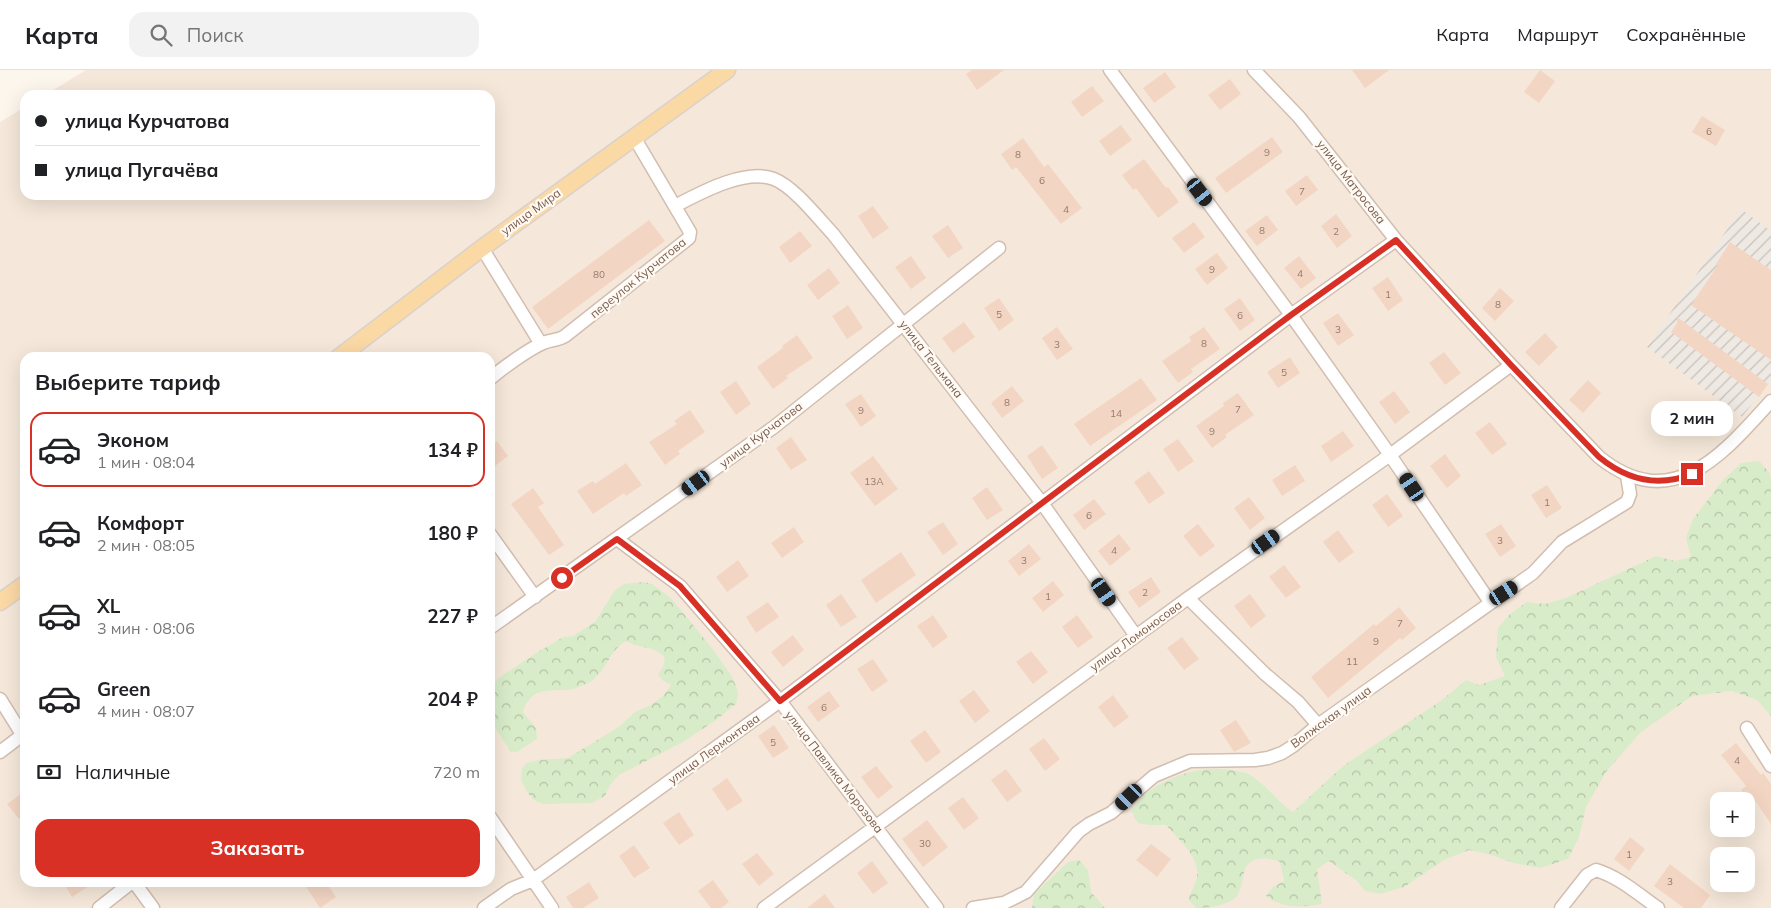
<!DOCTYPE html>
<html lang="ru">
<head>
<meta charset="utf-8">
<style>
	body { margin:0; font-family:Mulish,sans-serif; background:#f2f2f2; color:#202124; height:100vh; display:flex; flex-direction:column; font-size:19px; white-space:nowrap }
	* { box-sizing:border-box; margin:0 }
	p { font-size:16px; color:#757577 }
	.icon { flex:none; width:28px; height:28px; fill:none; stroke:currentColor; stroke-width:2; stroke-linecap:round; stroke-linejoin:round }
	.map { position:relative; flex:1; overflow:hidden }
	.details { position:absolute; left:20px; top:282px; width:475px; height:535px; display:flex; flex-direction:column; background:#fff; border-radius:15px; box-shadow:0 5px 20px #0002 }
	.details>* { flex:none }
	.guide { position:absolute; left:20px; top:20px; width:475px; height:110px; border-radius:15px; box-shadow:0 5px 20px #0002; display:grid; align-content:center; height:110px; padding:0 15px; background:#fff }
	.controls { position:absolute; left:1710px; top:722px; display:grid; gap:10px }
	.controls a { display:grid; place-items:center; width:45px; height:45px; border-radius:10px; background:#fff; box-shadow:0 5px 20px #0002; font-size:25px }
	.end { position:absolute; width:22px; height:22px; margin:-11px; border:6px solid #d93025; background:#fff; box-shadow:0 0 0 2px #fff }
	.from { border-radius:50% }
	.bubble { position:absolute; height:35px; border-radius:15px; background:#fff; box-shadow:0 5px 20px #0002; font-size:16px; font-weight:700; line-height:35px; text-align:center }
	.car { position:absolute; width:15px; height:30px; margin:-15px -8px; border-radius:6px; box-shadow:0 0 4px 1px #0007; background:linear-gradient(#222 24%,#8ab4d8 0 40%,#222 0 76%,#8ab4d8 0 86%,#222 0) }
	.guide b { display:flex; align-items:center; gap:18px; height:48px; font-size:19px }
	.guide b+b { border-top:1px solid #e0e0e0 }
	.guide i { width:12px; height:12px; background:#202124 }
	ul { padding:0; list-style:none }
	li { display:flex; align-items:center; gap:15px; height:75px; margin:0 10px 8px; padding:0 5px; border:2px solid transparent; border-radius:15px }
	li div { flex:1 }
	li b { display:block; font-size:19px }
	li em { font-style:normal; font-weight:700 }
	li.on { border-color:#d93025 }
	li>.icon { width:45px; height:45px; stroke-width:1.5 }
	h2 { padding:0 15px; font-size:22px; line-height:60px }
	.pay { display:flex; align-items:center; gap:12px; height:55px; padding:0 15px; font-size:19px }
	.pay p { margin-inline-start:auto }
	.cta { display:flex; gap:10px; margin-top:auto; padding:10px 15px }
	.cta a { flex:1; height:58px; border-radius:15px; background:#d93025; color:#fff; font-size:20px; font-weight:700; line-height:58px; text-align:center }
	header { display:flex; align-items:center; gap:30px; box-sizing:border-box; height:70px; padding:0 25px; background:#fff; border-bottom:1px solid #e0e0e0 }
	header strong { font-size:24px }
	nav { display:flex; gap:28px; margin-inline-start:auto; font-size:18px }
	.search { width:350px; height:45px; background:#f2f2f2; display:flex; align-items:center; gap:12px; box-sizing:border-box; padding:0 18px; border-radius:15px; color:#757577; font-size:19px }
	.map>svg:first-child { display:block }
	.residential { fill:#f5e8da; fill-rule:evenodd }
	.industrial { fill:url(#industrial-furrows) }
	.forest { fill:url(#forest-crowns) }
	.building { fill:#f3d5c3 }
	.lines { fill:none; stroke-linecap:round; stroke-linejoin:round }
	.minor-casing { stroke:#d1beb0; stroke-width:15 }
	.major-casing { stroke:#dad1cd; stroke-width:19 }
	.minor { stroke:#fff; stroke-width:12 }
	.major { stroke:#fbd9a5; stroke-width:16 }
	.route { stroke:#d93025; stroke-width:6 }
	.labels { text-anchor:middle; stroke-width:4.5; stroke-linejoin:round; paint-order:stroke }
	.number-label { font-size:10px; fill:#987a6a }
	.street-label { font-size:12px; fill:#7a5c4d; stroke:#fffaf3 }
</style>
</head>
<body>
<header>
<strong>Карта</strong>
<div class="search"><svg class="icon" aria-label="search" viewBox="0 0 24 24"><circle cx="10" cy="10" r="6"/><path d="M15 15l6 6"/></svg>Поиск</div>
<nav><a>Карта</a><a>Маршрут</a><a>Сохранённые</a></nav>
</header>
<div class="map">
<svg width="1771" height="838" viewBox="0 0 1771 838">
	<defs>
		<pattern id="industrial-furrows" width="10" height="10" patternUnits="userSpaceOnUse" patternTransform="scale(1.25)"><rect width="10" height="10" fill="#efe9e4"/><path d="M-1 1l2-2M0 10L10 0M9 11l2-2" fill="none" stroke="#c7c0bb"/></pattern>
		<pattern id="forest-crowns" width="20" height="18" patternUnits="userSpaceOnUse" patternTransform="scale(1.25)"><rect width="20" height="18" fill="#d8ecc9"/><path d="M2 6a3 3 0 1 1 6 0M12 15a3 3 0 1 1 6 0" fill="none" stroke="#b4c2a5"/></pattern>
	</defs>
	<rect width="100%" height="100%" fill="#fdf6ec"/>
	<path class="residential" d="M86,0H1771V838H0V52L25,37V125H490V25H45ZM25,288H490V812H25ZM1719,731H1746V759H1719ZM1719,786H1746V814H1719Z"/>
	<path class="industrial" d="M1741,139L1771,161V310L1742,347L1647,277Z"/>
	<path class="forest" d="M1759,391L1770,403L1771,412V646L1757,630L1732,621L1692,626L1640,663L1606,702L1586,737L1579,767L1568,789L1540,798L1513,793L1492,785L1469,780L1444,790L1404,817L1380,824L1365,821L1357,811L1329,791L1317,799L1322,834C1301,838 1282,838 1266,826L1273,817L1284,811L1280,792C1268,787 1252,785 1245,799C1242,807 1243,817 1237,826C1228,836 1209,838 1196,838L1188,829C1191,822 1195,815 1197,807C1200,787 1178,769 1166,755H1149L1138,753L1131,741C1137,735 1142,725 1149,721C1174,704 1205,694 1236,701C1240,702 1246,702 1250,705C1267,715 1277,732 1293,742L1343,696L1442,630L1466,610L1479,615L1505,606L1496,587L1498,558L1510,544L1527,532L1545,534L1566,528L1656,486L1675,491L1691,487L1686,468L1693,449L1724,409L1741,393Z
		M644,512L652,514L670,527L712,578L731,605L737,618L738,625L736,634L716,650L683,672L619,705L610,715L605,726L592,733L543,734L534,730L527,722L521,710L522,698L527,693L539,690L568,688L620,656L635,642L649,636L663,626L671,615L662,610L658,604L663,597L665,588C655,575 639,579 626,571C611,579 607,598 594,609C591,612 585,614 581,616C558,627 534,609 523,642L536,658L537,669L517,682H511L490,650V616L504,604L538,582L563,567L573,566L596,551L614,521L624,514Z
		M1079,790L1088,800L1091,822L1105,838H1032L1034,824L1068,792Z"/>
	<path class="building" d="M972,0H1004L977,20L966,4Z
		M1352,0H1389L1365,18Z
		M1540,0L1555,11L1539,33L1524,22Z
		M1165,2L1176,17L1154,33L1143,18Z
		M1230,9L1241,24L1220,40L1208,25Z
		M1092,16L1104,31L1082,47L1071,32Z
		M1702,46L1725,60L1716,76L1692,62Z
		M1121,55L1132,70L1110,86L1099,71Z
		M1272,67L1283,82L1226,123L1215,108Z
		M1023,68L1044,97L1048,94L1082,138L1061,154L1016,97L1012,100L1001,84Z
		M1144,89L1166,118L1168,117L1179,132L1158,148L1136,118L1133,120L1122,105Z
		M1307,105L1318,120L1296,136L1285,121Z
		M873,136L889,158L873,169L858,146Z
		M1336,144L1352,166L1337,178L1321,156Z
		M1267,145L1278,160L1257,176L1245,161Z
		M649,150L665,171L548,259L532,237Z
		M1194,152L1205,167L1184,183L1172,168Z
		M948,155L963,178L948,188L932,166Z
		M800,161L812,176L790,193L779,177Z
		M1730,172L1771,200V290L1691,235L1718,195L1716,194Z
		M1217,183L1228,198L1207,215L1195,199Z
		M911,186L926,208L911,219L895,197Z
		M1299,186L1316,208L1301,219L1284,198Z
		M829,198L840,213L818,230L807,215Z
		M1388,207L1403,230L1388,241L1372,218Z
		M1500,218L1514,231L1495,251L1482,238Z
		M999,228L1014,250L999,261L984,238Z
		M1240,228L1255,250L1240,261L1224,239Z
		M848,235L863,258L847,269L832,246Z
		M1338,243L1354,265L1338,276L1323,253Z
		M1677,247L1768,314L1759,327L1671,262L1677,253Z
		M964,252L975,267L953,283L942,268Z
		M1057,257L1073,279L1057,290L1042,268Z
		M1204,257L1220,279L1191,299L1193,302L1178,313L1162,291L1191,271L1189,267Z
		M1545,263L1558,277L1539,296L1525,282Z
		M797,265L813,288L786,306L788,308L773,319L757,297L783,278L782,276Z
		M1444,282L1461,303L1445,315L1429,293Z
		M1290,287L1300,303L1278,318L1267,302Z
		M1141,308L1157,330L1090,376L1074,354Z
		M1588,310L1601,323L1583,343L1569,330Z
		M736,311L751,334L736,345L720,322Z
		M1012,316L1024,331L1002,348L991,333Z
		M1394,321L1410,342L1395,354L1379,332Z
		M1238,323L1254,345L1225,365L1227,367L1212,378L1196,356L1224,336L1223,333Z
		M861,324L876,346L861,357L845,334Z
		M690,340L705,362L678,381L680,384L665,395L649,372L677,354L674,351Z
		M1490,352L1507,374L1492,385L1475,363Z
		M1343,361L1354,376L1331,392L1321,376Z
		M791,367L807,390L791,400L776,378Z
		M1178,369L1194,391L1178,402L1163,379Z
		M497,371L508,386L490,400V376Z
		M1042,375L1058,398L1042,409L1027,386Z
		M1445,384L1461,406L1447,418L1430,396Z
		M873,386L898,419L875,436L850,403Z
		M626,393L642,415L626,426L624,423L593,444L577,421L593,411L595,414Z
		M1295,395L1305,411L1282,426L1272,410Z
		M1149,401L1165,423L1149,434L1134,412Z
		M1547,415L1562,438L1546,448L1531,425Z
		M987,417L1003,440L987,450L972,428Z
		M533,418L544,433L538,437L564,475L549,485L511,434Z
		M1387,424L1403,446L1388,457L1372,435Z
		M1249,427L1265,448L1250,460L1234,438Z
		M1094,429L1106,444L1084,460L1073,445Z
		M943,452L958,474L943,485L927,462Z
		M1198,454L1215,476L1200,487L1183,466Z
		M1501,454L1516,476L1500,487L1485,464Z
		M794,457L804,472L782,488L771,473Z
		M1338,460L1354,482L1339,493L1323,472Z
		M1119,464L1131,479L1110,496L1098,481Z
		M1029,474L1041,489L1019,506L1008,491Z
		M901,482L916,505L876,533L861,510Z
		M738,490L749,506L727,522L716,507Z
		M1284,495L1301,517L1286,528L1269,507Z
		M1151,507L1161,522L1139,538L1128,522Z
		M1053,511L1064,525L1043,542L1032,528Z
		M841,524L857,547L841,557L826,535Z
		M1250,524L1266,546L1251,558L1234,536Z
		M768,532L779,547L756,563L746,547Z
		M1399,537L1416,558L1402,570L1400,568L1328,628L1311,607L1374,554L1376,556Z
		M933,545L948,567L933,578L917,556Z
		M1077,545L1093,567L1078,578L1062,557Z
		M793,565L804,580L783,597L771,582Z
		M1182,567L1199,589L1184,600L1167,578Z
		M1031,581L1048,602L1033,614L1016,592Z
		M873,589L888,611L872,622L857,599Z
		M974,620L990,641L975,653L959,631Z
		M829,621L840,636L818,652L807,637Z
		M1113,625L1129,647L1114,658L1098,637Z
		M1236,650L1251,673L1234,682L1220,660Z
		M774,655L789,678L773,688L758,666Z
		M925,660L941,682L926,693L910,671Z
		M1044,668L1060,689L1045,701L1029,679Z
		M1736,673L1761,705L1763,703L1771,714V754L1756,732L1753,735L1741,720L1746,716L1721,685Z
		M876,696L893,717L878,729L861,707Z
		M1006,699L1022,721L1007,732L991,710Z
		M727,708L743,731L727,741L712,719Z
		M25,721V745L19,749L7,734Z
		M963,727L979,748L964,760L948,738Z
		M679,742L694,765L679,775L663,753Z
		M927,750L948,777L923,797L902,769Z
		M1630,767L1645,779L1629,801L1614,789Z
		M1151,774L1171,789L1157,807L1136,790Z
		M634,775L650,798L634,808L619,786Z
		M757,783L774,804L759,816L742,794Z
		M872,791L888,813L873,824L857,803Z
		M1670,794L1710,825L1701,838H1684L1654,816Z
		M713,810L729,832L721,838H711L698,821Z
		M63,812H95L72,827Z
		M303,812H326L336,827L320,838Z
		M589,812L599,828L583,838H573L566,827Z
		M825,824L835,838H807Z"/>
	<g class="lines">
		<defs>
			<path id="minor" d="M1110,0L1291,245L1390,385L1490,532
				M1254,0L1299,47L1396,170L1511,295L1599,387C1672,446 1723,384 1771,331
				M675,136C700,123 745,98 774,109C794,117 818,148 833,164L1042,433L1136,566
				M482,178L541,274
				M490,309C501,299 529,279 543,273C552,269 557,271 565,266L689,168L690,162L634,67
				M490,464L535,527
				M617,469L680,516L780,631L937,838
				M1188,528L1265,604L1298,632L1318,655
				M490,558L774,357L999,178
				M0,629L25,669
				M1747,658L1771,696
				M0,682L25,663
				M490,747L552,838
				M134,812L153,838
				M99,838L132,812
				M484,838L511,819L533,810L780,631L1291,245L1396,170
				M764,838L1188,528L1390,385L1511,295
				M973,838L1004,833L1026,822L1078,762L1089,754L1111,743L1154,706L1190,691L1255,690L1268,688L1282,683L1293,676L1318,655L1533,503L1562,472L1627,432L1630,424L1627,406
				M1561,838L1587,805L1596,800C1619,807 1638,824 1658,838"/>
			<path id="major" d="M338,288L482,178L727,0
				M0,532L25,514"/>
		</defs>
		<use href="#minor" class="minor-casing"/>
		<use href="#major" class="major-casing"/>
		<use href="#minor" class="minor"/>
		<use href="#major" class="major"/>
	</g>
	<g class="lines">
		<path class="route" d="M562,508L617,469L680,516L780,631L1291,245L1396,170L1511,295L1599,387C1627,410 1657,418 1692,404"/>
	</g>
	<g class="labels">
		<g class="number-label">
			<text x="1709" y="65">6</text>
			<text x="1267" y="86">9</text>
			<text x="1018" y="88">8</text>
			<text x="1042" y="114">6</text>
			<text x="1302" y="125">7</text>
			<text x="1066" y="143">4</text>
			<text x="1262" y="164">8</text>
			<text x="1336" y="165">2</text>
			<text x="1212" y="203">9</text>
			<text x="1300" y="207">4</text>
			<text x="599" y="208">80</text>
			<text x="1388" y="228">1</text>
			<text x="1498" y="238">8</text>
			<text x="999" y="248">5</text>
			<text x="1240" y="249">6</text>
			<text x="1338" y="263">3</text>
			<text x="1204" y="277">8</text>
			<text x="1057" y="278">3</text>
			<text x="1284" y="306">5</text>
			<text x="1007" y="336">8</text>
			<text x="1238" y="343">7</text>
			<text x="861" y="344">9</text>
			<text x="1116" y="347">14</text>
			<text x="1212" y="365">9</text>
			<text x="874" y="415">13А</text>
			<text x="1547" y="436">1</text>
			<text x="1089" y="449">6</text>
			<text x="1500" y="474">3</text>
			<text x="1114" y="484">4</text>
			<text x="1024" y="494">3</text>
			<text x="1145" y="526">2</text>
			<text x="1048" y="530">1</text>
			<text x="1400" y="557">7</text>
			<text x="1376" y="575">9</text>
			<text x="1352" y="595">11</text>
			<text x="824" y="641">6</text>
			<text x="773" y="676">5</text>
			<text x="1737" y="694">4</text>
			<text x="925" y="777">30</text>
			<text x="1629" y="788">1</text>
			<text x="1670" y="815">3</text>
		</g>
		<g class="street-label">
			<text transform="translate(1351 112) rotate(52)" y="4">улица Матросова</text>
			<text transform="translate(531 142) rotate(-36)" y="4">улица Мира</text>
			<text transform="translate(638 208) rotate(-39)" y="4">переулок Курчатова</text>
			<text transform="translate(931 289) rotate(52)" y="4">улица Тельмана</text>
			<text transform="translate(761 365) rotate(-37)" y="4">улица Курчатова</text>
			<text transform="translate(1136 566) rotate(-36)" y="4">улица Ломоносова</text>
			<text transform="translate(1331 647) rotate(-36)" y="4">Волжская улица</text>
			<text transform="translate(714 679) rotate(-36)" y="4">улица Лермонтова</text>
			<text transform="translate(834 702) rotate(52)" y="4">улица Павлика Морозова</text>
		</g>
	</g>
</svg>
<div class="controls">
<a>+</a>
<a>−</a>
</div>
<i class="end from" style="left:562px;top:508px"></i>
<i class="end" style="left:1692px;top:404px"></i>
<div class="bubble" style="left:1651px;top:331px;width:82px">2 мин</div>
<i class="car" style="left:1200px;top:122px;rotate:143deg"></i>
<i class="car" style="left:696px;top:413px;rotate:234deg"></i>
<i class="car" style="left:1412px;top:417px;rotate:326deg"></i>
<i class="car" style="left:1266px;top:472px;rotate:55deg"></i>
<i class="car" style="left:1104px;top:522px;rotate:145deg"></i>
<i class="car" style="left:1504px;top:523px;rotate:57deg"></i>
<i class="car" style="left:1129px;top:727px;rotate:226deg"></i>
<div class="guide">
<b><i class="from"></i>улица Курчатова</b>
<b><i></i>улица Пугачёва</b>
</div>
<section class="details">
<h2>Выберите тариф</h2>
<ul>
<li class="on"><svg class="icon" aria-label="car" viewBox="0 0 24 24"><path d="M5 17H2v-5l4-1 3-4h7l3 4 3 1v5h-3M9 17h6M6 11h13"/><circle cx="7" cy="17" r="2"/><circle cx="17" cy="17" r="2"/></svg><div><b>Эконом</b><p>1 мин · 08:04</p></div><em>134 ₽</em></li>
<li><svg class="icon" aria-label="car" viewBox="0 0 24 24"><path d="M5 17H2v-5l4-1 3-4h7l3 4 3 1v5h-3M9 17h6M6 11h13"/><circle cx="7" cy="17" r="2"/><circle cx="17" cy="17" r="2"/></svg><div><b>Комфорт</b><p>2 мин · 08:05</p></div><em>180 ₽</em></li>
<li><svg class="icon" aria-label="car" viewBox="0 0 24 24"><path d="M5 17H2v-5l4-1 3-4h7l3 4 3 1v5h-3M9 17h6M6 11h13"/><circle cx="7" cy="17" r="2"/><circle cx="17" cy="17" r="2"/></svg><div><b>XL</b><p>3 мин · 08:06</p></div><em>227 ₽</em></li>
<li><svg class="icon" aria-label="car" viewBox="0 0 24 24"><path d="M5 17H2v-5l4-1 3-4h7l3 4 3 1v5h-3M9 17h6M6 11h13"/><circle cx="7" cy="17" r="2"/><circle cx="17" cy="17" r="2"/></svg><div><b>Green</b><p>4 мин · 08:07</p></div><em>204 ₽</em></li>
</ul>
<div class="pay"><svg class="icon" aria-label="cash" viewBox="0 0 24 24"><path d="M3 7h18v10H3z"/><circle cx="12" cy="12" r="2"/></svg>Наличные<p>720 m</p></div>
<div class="cta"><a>Заказать</a></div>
</section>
</div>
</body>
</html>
